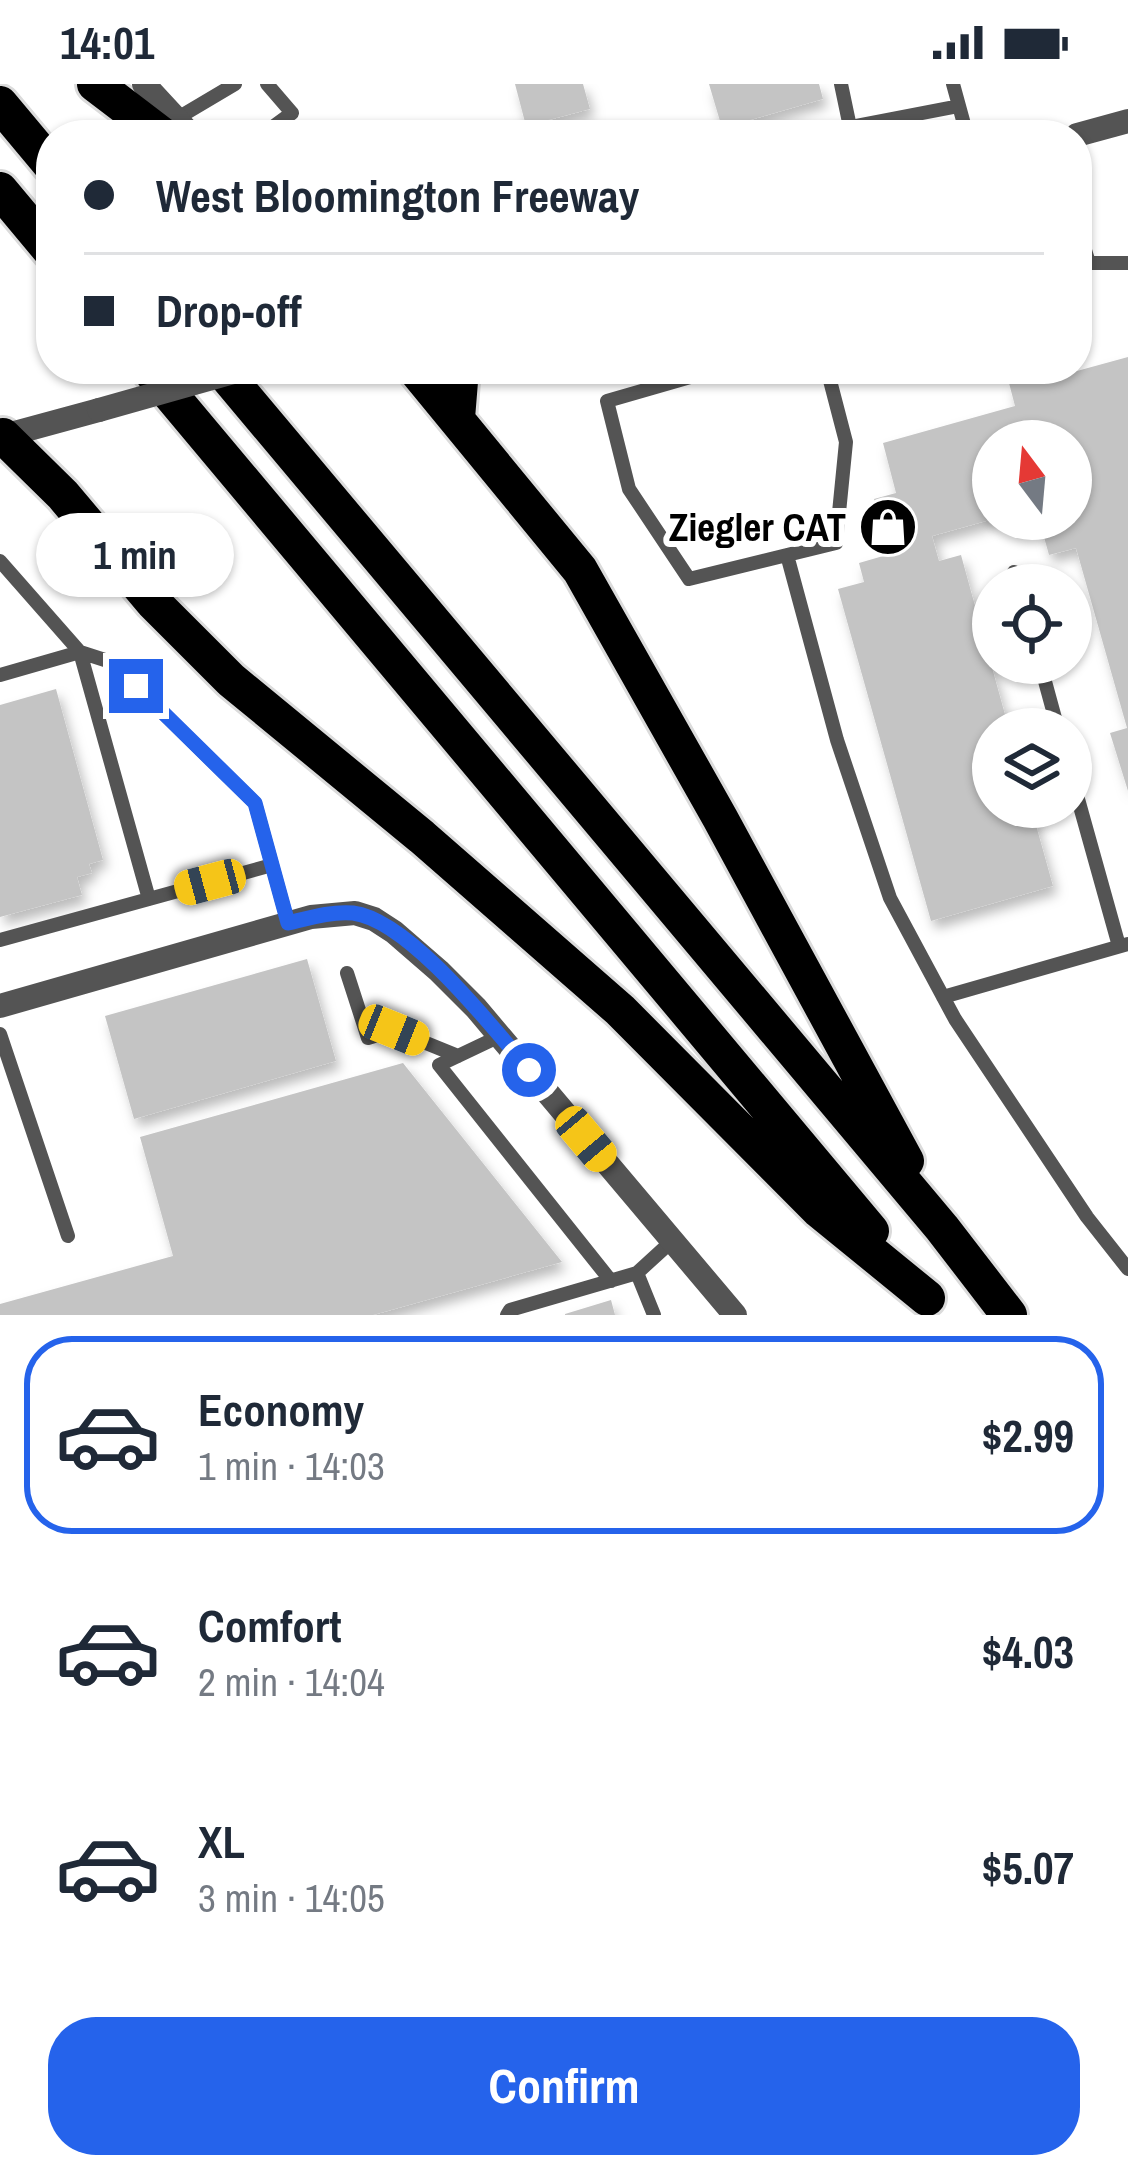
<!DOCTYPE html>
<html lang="en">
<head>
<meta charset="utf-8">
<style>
	body { margin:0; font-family:"Archivo Narrow",sans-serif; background:#f6f6f7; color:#1f2937; height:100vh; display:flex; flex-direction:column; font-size:45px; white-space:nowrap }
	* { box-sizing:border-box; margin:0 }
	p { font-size:39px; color:#747a83 }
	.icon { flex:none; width:66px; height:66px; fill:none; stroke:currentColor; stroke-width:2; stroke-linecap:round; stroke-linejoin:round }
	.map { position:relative; height:1231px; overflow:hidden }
	.sheet { display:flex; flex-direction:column; background:#fff; flex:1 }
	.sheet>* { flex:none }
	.guide { position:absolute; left:36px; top:36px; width:1056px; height:264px; border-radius:48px; box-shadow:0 3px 9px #0004; display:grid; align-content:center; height:264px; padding:0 48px; background:#fff }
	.needle { width:78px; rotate:344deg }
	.buttons { position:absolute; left:972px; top:336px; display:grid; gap:24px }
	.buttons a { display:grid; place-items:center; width:120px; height:120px; border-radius:50%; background:#fff; box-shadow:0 3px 9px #0004; font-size:60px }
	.end { position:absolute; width:54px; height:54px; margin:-27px; border:15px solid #2563eb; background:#fff; box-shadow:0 0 0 6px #fff }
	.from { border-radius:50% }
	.bubble { position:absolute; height:84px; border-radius:42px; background:#fff; box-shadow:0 3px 9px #0004; font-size:39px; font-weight:700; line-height:84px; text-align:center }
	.car { position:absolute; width:36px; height:72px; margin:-36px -18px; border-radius:15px; box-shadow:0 0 9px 3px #0007; background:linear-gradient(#f5c518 24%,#345 0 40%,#f5c518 0 76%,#345 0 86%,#f5c518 0) }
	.guide b { display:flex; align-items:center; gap:42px; height:114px; font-size:45px }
	.guide b+b { border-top:3px solid #e0e1e3 }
	.guide i { width:30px; height:30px; background:#1f2937 }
	ul { padding:21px 0 0; list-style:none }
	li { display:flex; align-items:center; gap:36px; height:198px; margin:0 24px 18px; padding:0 24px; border:6px solid transparent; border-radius:48px }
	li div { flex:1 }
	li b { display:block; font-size:45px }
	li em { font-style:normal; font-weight:700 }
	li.current { border-color:#2563eb }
	li>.icon { width:108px; height:108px; stroke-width:1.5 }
	.cta { display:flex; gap:24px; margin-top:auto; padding:24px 48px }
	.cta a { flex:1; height:138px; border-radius:48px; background:#2563eb; color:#fff; font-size:48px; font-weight:700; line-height:138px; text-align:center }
	.status { display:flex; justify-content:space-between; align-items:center; height:84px; padding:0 60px; background:#fff; direction:ltr }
	.status svg { height:33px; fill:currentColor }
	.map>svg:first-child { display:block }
	.building { fill:#c4c4c4; filter:url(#shadow) }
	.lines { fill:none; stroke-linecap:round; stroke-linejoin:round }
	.motorway-casing { stroke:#dbdbdb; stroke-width:42 }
	.service { stroke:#545454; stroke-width:14 }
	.minor { stroke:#545454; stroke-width:24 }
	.tertiary { stroke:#545454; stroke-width:24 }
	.motorway { stroke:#000; stroke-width:36 }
	.tertiary-bridge { stroke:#545454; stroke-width:24 }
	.route { stroke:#2563eb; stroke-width:15 }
	.labels { text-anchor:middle; stroke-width:12; stroke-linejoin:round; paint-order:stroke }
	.poi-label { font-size:39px; font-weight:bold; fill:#000; stroke:#fff; text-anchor:end }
</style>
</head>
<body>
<div class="status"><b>14:01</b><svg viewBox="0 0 49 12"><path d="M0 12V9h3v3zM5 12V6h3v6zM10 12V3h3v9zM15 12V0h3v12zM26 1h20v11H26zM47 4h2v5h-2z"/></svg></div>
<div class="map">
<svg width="1128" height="1231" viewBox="0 0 1128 1231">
	<defs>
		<filter id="shadow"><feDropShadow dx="4.5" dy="8" stdDeviation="6" flood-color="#0004"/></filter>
	</defs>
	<rect width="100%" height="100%" fill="#fff"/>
	<path class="building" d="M515,0H583L590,25L526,42Z
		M709,0H819L823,15L722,44Z
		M1128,273V707L1110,649L1127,644L1076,464L1049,471L1039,435H1071V357H993V435L932,452L939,477L961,471L1009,645H993V723H1031L1053,802L931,837L838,505L864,498L859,479L890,470L874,415L896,409L883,359L1015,322L1009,299L1058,285H1065L1066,290Z
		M56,605L103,776L89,780L92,789L77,793L82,811L0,833V621Z
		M307,875L336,977L134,1035L105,932Z
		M403,979L562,1178L373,1231H0V1220L173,1172L140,1053Z
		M611,1216L615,1231H565V1230Z"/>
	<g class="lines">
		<defs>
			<path id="motorway" d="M95,0L162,51
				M0,20L51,81
				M0,106L51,167
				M149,285L871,1147
				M221,285L942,1144L1009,1231
				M415,285L580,486L720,734L906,1077
				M457,334L461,285
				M3,352L63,411L153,518L231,596L422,753L620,926L819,1126L927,1214"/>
		</defs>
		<use href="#motorway" class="motorway-casing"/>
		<path class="service" d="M953,0L967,51
			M176,35L235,0
			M262,51L292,29L267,0
			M673,51H674
			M820,51L850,43L841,0
			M851,51L850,43L959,22
			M1077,140L1089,179L1077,183
			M1089,179H1128
			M718,285L607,317L629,405L689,495L836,459L846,358L827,285
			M787,471L837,656L890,814L955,935L1087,1133L1128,1185
			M0,477L80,568L111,578L255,719L288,839
			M1014,488L1018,501
			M1040,579L1058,645
			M0,591L80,568L149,815
			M1071,690L1119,862
			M0,856L272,781
			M347,889L368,954L394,946L458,972
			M943,913L1128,860
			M0,950L68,1152
			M500,952L439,981L611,1197
			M637,1189L654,1231
			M507,1231L510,1226L637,1189L672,1157"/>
		<path class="minor" d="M0,922L311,833L355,829L374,835L394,848L439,887L476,924L735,1231"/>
		<path class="tertiary" d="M144,0L191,51
			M1077,51L1128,37
			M0,353L99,326"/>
		<use href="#motorway" class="motorway"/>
		<path class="tertiary-bridge" d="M99,326L244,285"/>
	</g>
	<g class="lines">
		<path class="route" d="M136,602L255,719L288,839C309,834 332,827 353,829C409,836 493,944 529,986"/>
	</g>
	<defs>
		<symbol id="shop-disc" viewBox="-11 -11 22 22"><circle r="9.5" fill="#000" stroke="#fff"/><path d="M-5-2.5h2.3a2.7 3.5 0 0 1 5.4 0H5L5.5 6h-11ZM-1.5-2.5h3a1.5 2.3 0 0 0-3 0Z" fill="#fff"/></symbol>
	</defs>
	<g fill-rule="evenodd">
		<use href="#shop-disc" x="855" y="410" width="66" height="66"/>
	</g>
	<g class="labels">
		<g class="poi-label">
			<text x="846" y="457">Ziegler CAT</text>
		</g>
	</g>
</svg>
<div class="buttons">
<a><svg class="needle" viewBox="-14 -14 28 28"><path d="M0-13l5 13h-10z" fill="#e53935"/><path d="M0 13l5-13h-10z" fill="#747a83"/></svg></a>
<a><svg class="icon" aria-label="locate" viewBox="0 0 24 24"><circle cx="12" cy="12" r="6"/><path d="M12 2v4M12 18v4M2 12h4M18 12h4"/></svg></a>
<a><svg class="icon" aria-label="layers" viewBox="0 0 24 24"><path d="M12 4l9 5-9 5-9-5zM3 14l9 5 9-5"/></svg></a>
</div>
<i class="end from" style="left:529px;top:986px"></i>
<i class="end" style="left:136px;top:602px"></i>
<div class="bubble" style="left:36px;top:429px;width:198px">1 min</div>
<i class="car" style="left:210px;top:798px;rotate:255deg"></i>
<i class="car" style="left:394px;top:946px;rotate:112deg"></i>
<i class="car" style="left:586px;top:1055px;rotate:140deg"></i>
<div class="guide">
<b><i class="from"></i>West Bloomington Freeway</b>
<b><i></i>Drop-off</b>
</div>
</div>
<section class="sheet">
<ul>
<li class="current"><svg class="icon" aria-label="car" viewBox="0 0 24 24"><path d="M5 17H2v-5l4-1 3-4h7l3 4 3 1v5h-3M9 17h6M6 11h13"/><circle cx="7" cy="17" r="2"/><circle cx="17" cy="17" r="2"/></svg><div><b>Economy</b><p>1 min · 14:03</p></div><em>$2.99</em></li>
<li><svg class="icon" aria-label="car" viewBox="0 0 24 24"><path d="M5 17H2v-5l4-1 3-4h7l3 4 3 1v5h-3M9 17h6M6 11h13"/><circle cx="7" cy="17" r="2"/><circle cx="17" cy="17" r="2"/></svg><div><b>Comfort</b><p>2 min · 14:04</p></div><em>$4.03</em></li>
<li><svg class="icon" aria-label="car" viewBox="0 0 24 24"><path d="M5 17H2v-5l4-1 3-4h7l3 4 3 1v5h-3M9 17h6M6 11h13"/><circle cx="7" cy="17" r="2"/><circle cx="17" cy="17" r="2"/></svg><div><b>XL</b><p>3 min · 14:05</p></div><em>$5.07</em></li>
</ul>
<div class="cta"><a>Confirm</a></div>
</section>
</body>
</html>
